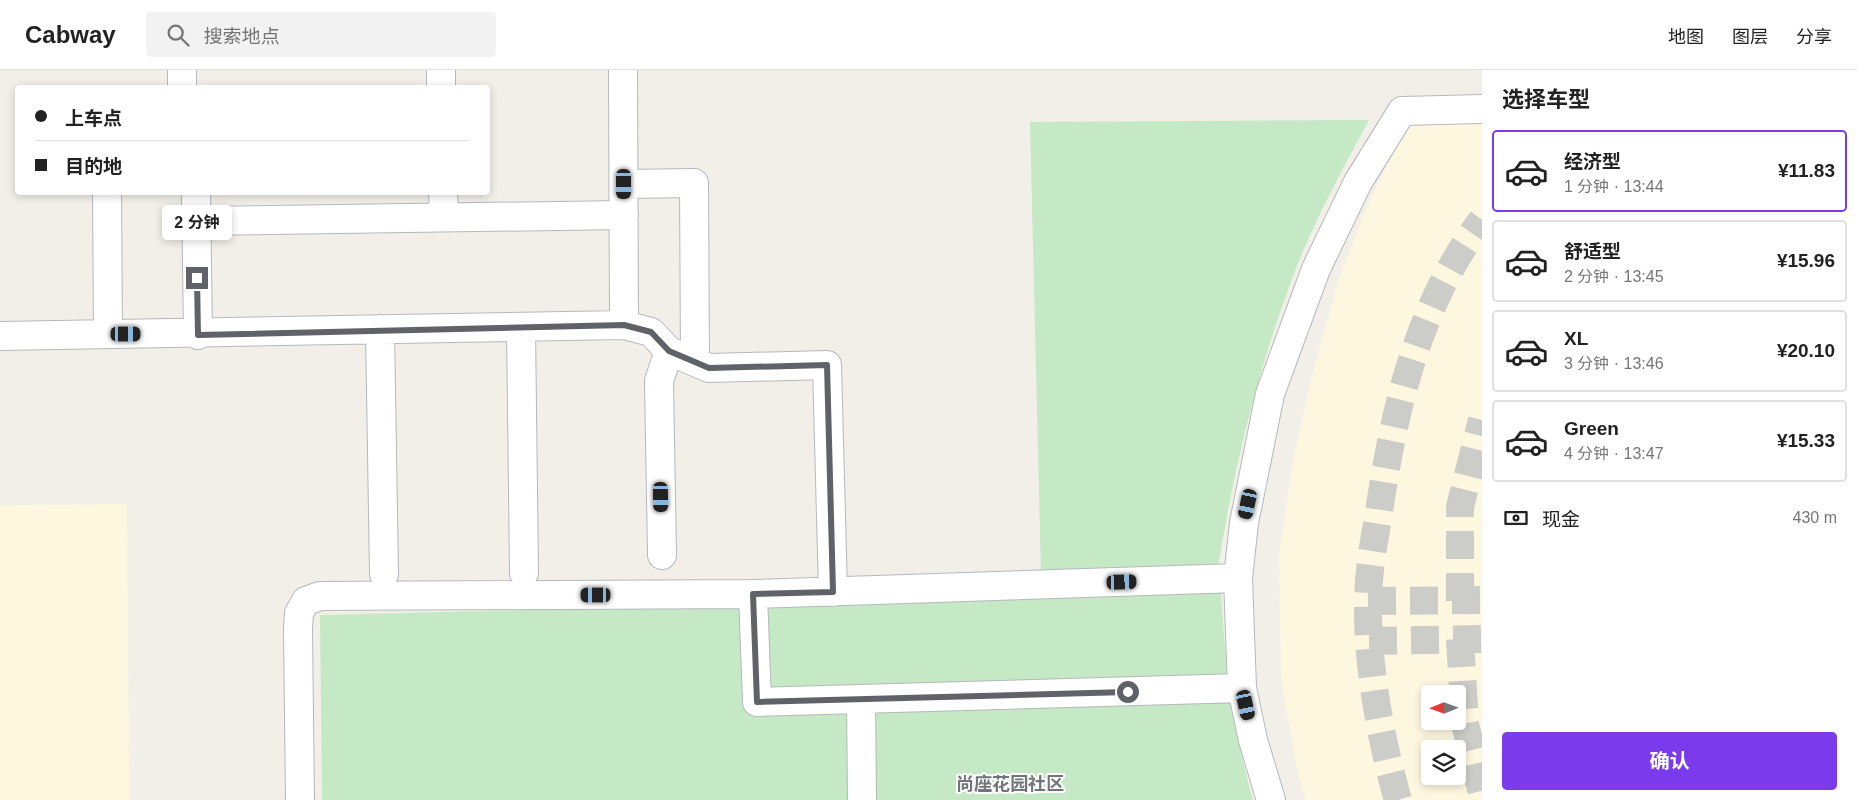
<!DOCTYPE html>
<html lang="zh">
<head>
<meta charset="utf-8">
<style>
	body { margin:0; font-family:Helvetica,"Noto Sans SC",sans-serif; background:#f2f2f2; color:#222; height:100vh; display:flex; flex-direction:column; font-size:19px; white-space:nowrap }
	* { box-sizing:border-box; margin:0 }
	p { font-size:16px; color:#767676 }
	.icon { flex:none; width:28px; height:28px; fill:none; stroke:currentColor; stroke-width:2; stroke-linecap:round; stroke-linejoin:round }
	.map { position:relative; flex:1; overflow:hidden }
	.drawer { display:flex; flex-direction:column; background:#fff; width:375px }
	.drawer>* { flex:none }
	.hud { position:absolute; left:15px; top:15px; width:475px; height:110px; border-radius:5px; box-shadow:0 2px 8px #0003; display:grid; align-content:center; height:110px; padding:0 20px; background:#fff }
	.needle { width:32px; rotate:269deg }
	.fabs { position:absolute; left:1421px; top:615px; display:grid; gap:10px }
	.fabs a { display:grid; place-items:center; width:45px; height:45px; border-radius:5px; background:#fff; box-shadow:0 2px 8px #0003; font-size:25px }
	.end { position:absolute; width:22px; height:22px; margin:-11px; border:6px solid #5f6368; background:#fff; box-shadow:0 0 0 2px #fff }
	.from { border-radius:50% }
	.bubble { position:absolute; height:35px; border-radius:5px; background:#fff; box-shadow:0 2px 8px #0003; font-size:16px; font-weight:700; line-height:35px; text-align:center }
	.car { position:absolute; width:15px; height:30px; margin:-15px -8px; border-radius:6px; box-shadow:0 0 4px 1px #0007; background:linear-gradient(#222 24%,#8ab4d8 0 40%,#222 0 76%,#8ab4d8 0 86%,#222 0) }
	.hud b { display:flex; align-items:center; gap:18px; height:48px; font-size:19px }
	.hud b+b { border-top:1px solid #e0e0e0 }
	.hud i { width:12px; height:12px; background:#222 }
	ul { padding:0; list-style:none }
	li { display:flex; align-items:center; gap:15px; height:82px; margin:0 10px 8px; padding:0 10px; border:2px solid #e0e0e0; border-radius:5px }
	li div { flex:1 }
	li b { display:block; font-size:19px }
	li em { font-style:normal; font-weight:700 }
	li.current { border-color:#7c3aed }
	li>.icon { width:45px; height:45px; stroke-width:1.5 }
	h2 { padding:0 20px; font-size:22px; line-height:60px }
	.pay { display:flex; align-items:center; gap:12px; height:55px; padding:0 20px; font-size:19px }
	.pay p { margin-inline-start:auto }
	.cta { display:flex; gap:10px; margin-top:auto; padding:10px 20px }
	.cta a { flex:1; height:58px; border-radius:5px; background:#7c3aed; color:#fff; font-size:20px; font-weight:700; line-height:58px; text-align:center }
	header { display:flex; align-items:center; gap:30px; box-sizing:border-box; height:70px; padding:0 25px; background:#fff; border-bottom:1px solid #e0e0e0 }
	header strong { font-size:24px }
	nav { display:flex; gap:28px; margin-inline-start:auto; font-size:18px }
	.search { width:350px; height:45px; background:#f2f2f2; display:flex; align-items:center; gap:12px; box-sizing:border-box; padding:0 18px; border-radius:5px; color:#767676; font-size:19px }
	main { display:flex; flex:1; min-height:0 }
	.map>svg:first-child { display:block }
	.commercial { fill:#fef7e0; fill-rule:evenodd }
	.green { fill:#c5e8c5 }
	.lines { fill:none; stroke-linecap:round; stroke-linejoin:round }
	.minor-tunnel { stroke:#ccccc8; stroke-width:28; stroke-dasharray:28 14; stroke-linecap:butt }
	.minor-casing { stroke:#b5b8bc; stroke-width:30 }
	.minor { stroke:#fff; stroke-width:28 }
	.route { stroke:#5f6368; stroke-width:6 }
	.labels { text-anchor:middle; stroke-width:4; stroke-linejoin:round; paint-order:stroke }
	.quarter-label { font-size:18px; font-weight:bold; fill:#70757a; stroke:#fff }
</style>
</head>
<body>
<header>
<strong>Cabway</strong>
<div class="search"><svg class="icon" aria-label="search" viewBox="0 0 24 24"><circle cx="10" cy="10" r="6"/><path d="M15 15l6 6"/></svg>搜索地点</div>
<nav><a>地图</a><a>图层</a><a>分享</a></nav>
</header>
<main>
<div class="map">
<svg width="1482" height="730" viewBox="0 0 1482 730">
	<rect width="100%" height="100%" fill="#f1efe8"/>
	<path class="commercial" d="M1482,26V730H1306L1297,700L1281,608L1279,485L1294,385L1313,302L1338,212L1364,143L1420,28ZM1430,624H1458V651H1430ZM1430,679H1458V706H1430Z
		M127,434L129,730H0V435Z"/>
	<path class="green" d="M1369,50C1344,96 1318,144 1298,193C1260,291 1234,394 1218,498L1041,503L1030,52Z
		M1221,523C1225,595 1233,660 1253,730H322L320,545Z"/>
	<g class="lines">
		<path class="minor-tunnel" d="M1368,531L1482,530
			M1460,531V437L1482,350
			M1460,569L1465,654L1482,723
			M1369,571L1482,569
			M1398,730C1381,671 1367,595 1368,533C1368,502 1374,472 1379,442C1394,339 1418,235 1482,150"/>
		<defs>
			<path id="minor" d="M182,0V18
				M441,0V18
				M623,0L624,255
				M624,114L694,113L695,292
				M107,122L108,264
				M196,122L198,265
				M443,122L444,147
				M197,151L624,145
				M521,257L524,503
				M380,259L384,504
				M0,266L624,255L651,262L669,281L709,298L827,295L833,522
				M662,485L659,311L669,281
				M753,524L757,632L1242,618
				M861,631L862,730
				M300,730L298,559L299,543L306,531L320,526L753,524L1238,508
				M1271,730L1253,670L1242,618L1238,508L1244,453L1270,324L1316,199L1358,112L1402,41L1482,39"/>
		</defs>
		<use href="#minor" class="minor-casing"/>
		<use href="#minor" class="minor"/>
	</g>
	<g class="lines">
		<path class="route" d="M197,208L198,265L624,255L651,262L669,281L709,298L827,295L833,522L753,524L757,632L1128,622"/>
	</g>
	<g class="labels">
		<g class="quarter-label">
			<text x="1010" y="720">尚座花园社区</text>
		</g>
	</g>
</svg>
<div class="fabs">
<a><svg class="needle" viewBox="-14 -14 28 28"><path d="M0-13l5 13h-10z" fill="#e53935"/><path d="M0 13l5-13h-10z" fill="#767676"/></svg></a>
<a><svg class="icon" aria-label="layers" viewBox="0 0 24 24"><path d="M12 4l9 5-9 5-9-5zM3 14l9 5 9-5"/></svg></a>
</div>
<i class="end from" style="left:1128px;top:622px"></i>
<i class="end" style="left:197px;top:208px"></i>
<div class="bubble" style="left:162px;top:135px;width:70px">2 分钟</div>
<i class="car" style="left:624px;top:114px;rotate:180deg"></i>
<i class="car" style="left:126px;top:264px;rotate:90deg"></i>
<i class="car" style="left:661px;top:427px;rotate:179deg"></i>
<i class="car" style="left:1248px;top:434px;rotate:192deg"></i>
<i class="car" style="left:1122px;top:512px;rotate:88deg"></i>
<i class="car" style="left:596px;top:525px;rotate:270deg"></i>
<i class="car" style="left:1246px;top:635px;rotate:168deg"></i>
<div class="hud">
<b><i class="from"></i>上车点</b>
<b><i></i>目的地</b>
</div>
</div>
<section class="drawer">
<h2>选择车型</h2>
<ul>
<li class="current"><svg class="icon" aria-label="car" viewBox="0 0 24 24"><path d="M5 17H2v-5l4-1 3-4h7l3 4 3 1v5h-3M9 17h6M6 11h13"/><circle cx="7" cy="17" r="2"/><circle cx="17" cy="17" r="2"/></svg><div><b>经济型</b><p>1 分钟 · 13:44</p></div><em>¥11.83</em></li>
<li><svg class="icon" aria-label="car" viewBox="0 0 24 24"><path d="M5 17H2v-5l4-1 3-4h7l3 4 3 1v5h-3M9 17h6M6 11h13"/><circle cx="7" cy="17" r="2"/><circle cx="17" cy="17" r="2"/></svg><div><b>舒适型</b><p>2 分钟 · 13:45</p></div><em>¥15.96</em></li>
<li><svg class="icon" aria-label="car" viewBox="0 0 24 24"><path d="M5 17H2v-5l4-1 3-4h7l3 4 3 1v5h-3M9 17h6M6 11h13"/><circle cx="7" cy="17" r="2"/><circle cx="17" cy="17" r="2"/></svg><div><b>XL</b><p>3 分钟 · 13:46</p></div><em>¥20.10</em></li>
<li><svg class="icon" aria-label="car" viewBox="0 0 24 24"><path d="M5 17H2v-5l4-1 3-4h7l3 4 3 1v5h-3M9 17h6M6 11h13"/><circle cx="7" cy="17" r="2"/><circle cx="17" cy="17" r="2"/></svg><div><b>Green</b><p>4 分钟 · 13:47</p></div><em>¥15.33</em></li>
</ul>
<div class="pay"><svg class="icon" aria-label="cash" viewBox="0 0 24 24"><path d="M3 7h18v10H3z"/><circle cx="12" cy="12" r="2"/></svg>现金<p>430 m</p></div>
<div class="cta"><a>确认</a></div>
</section>
</main>
</body>
</html>
